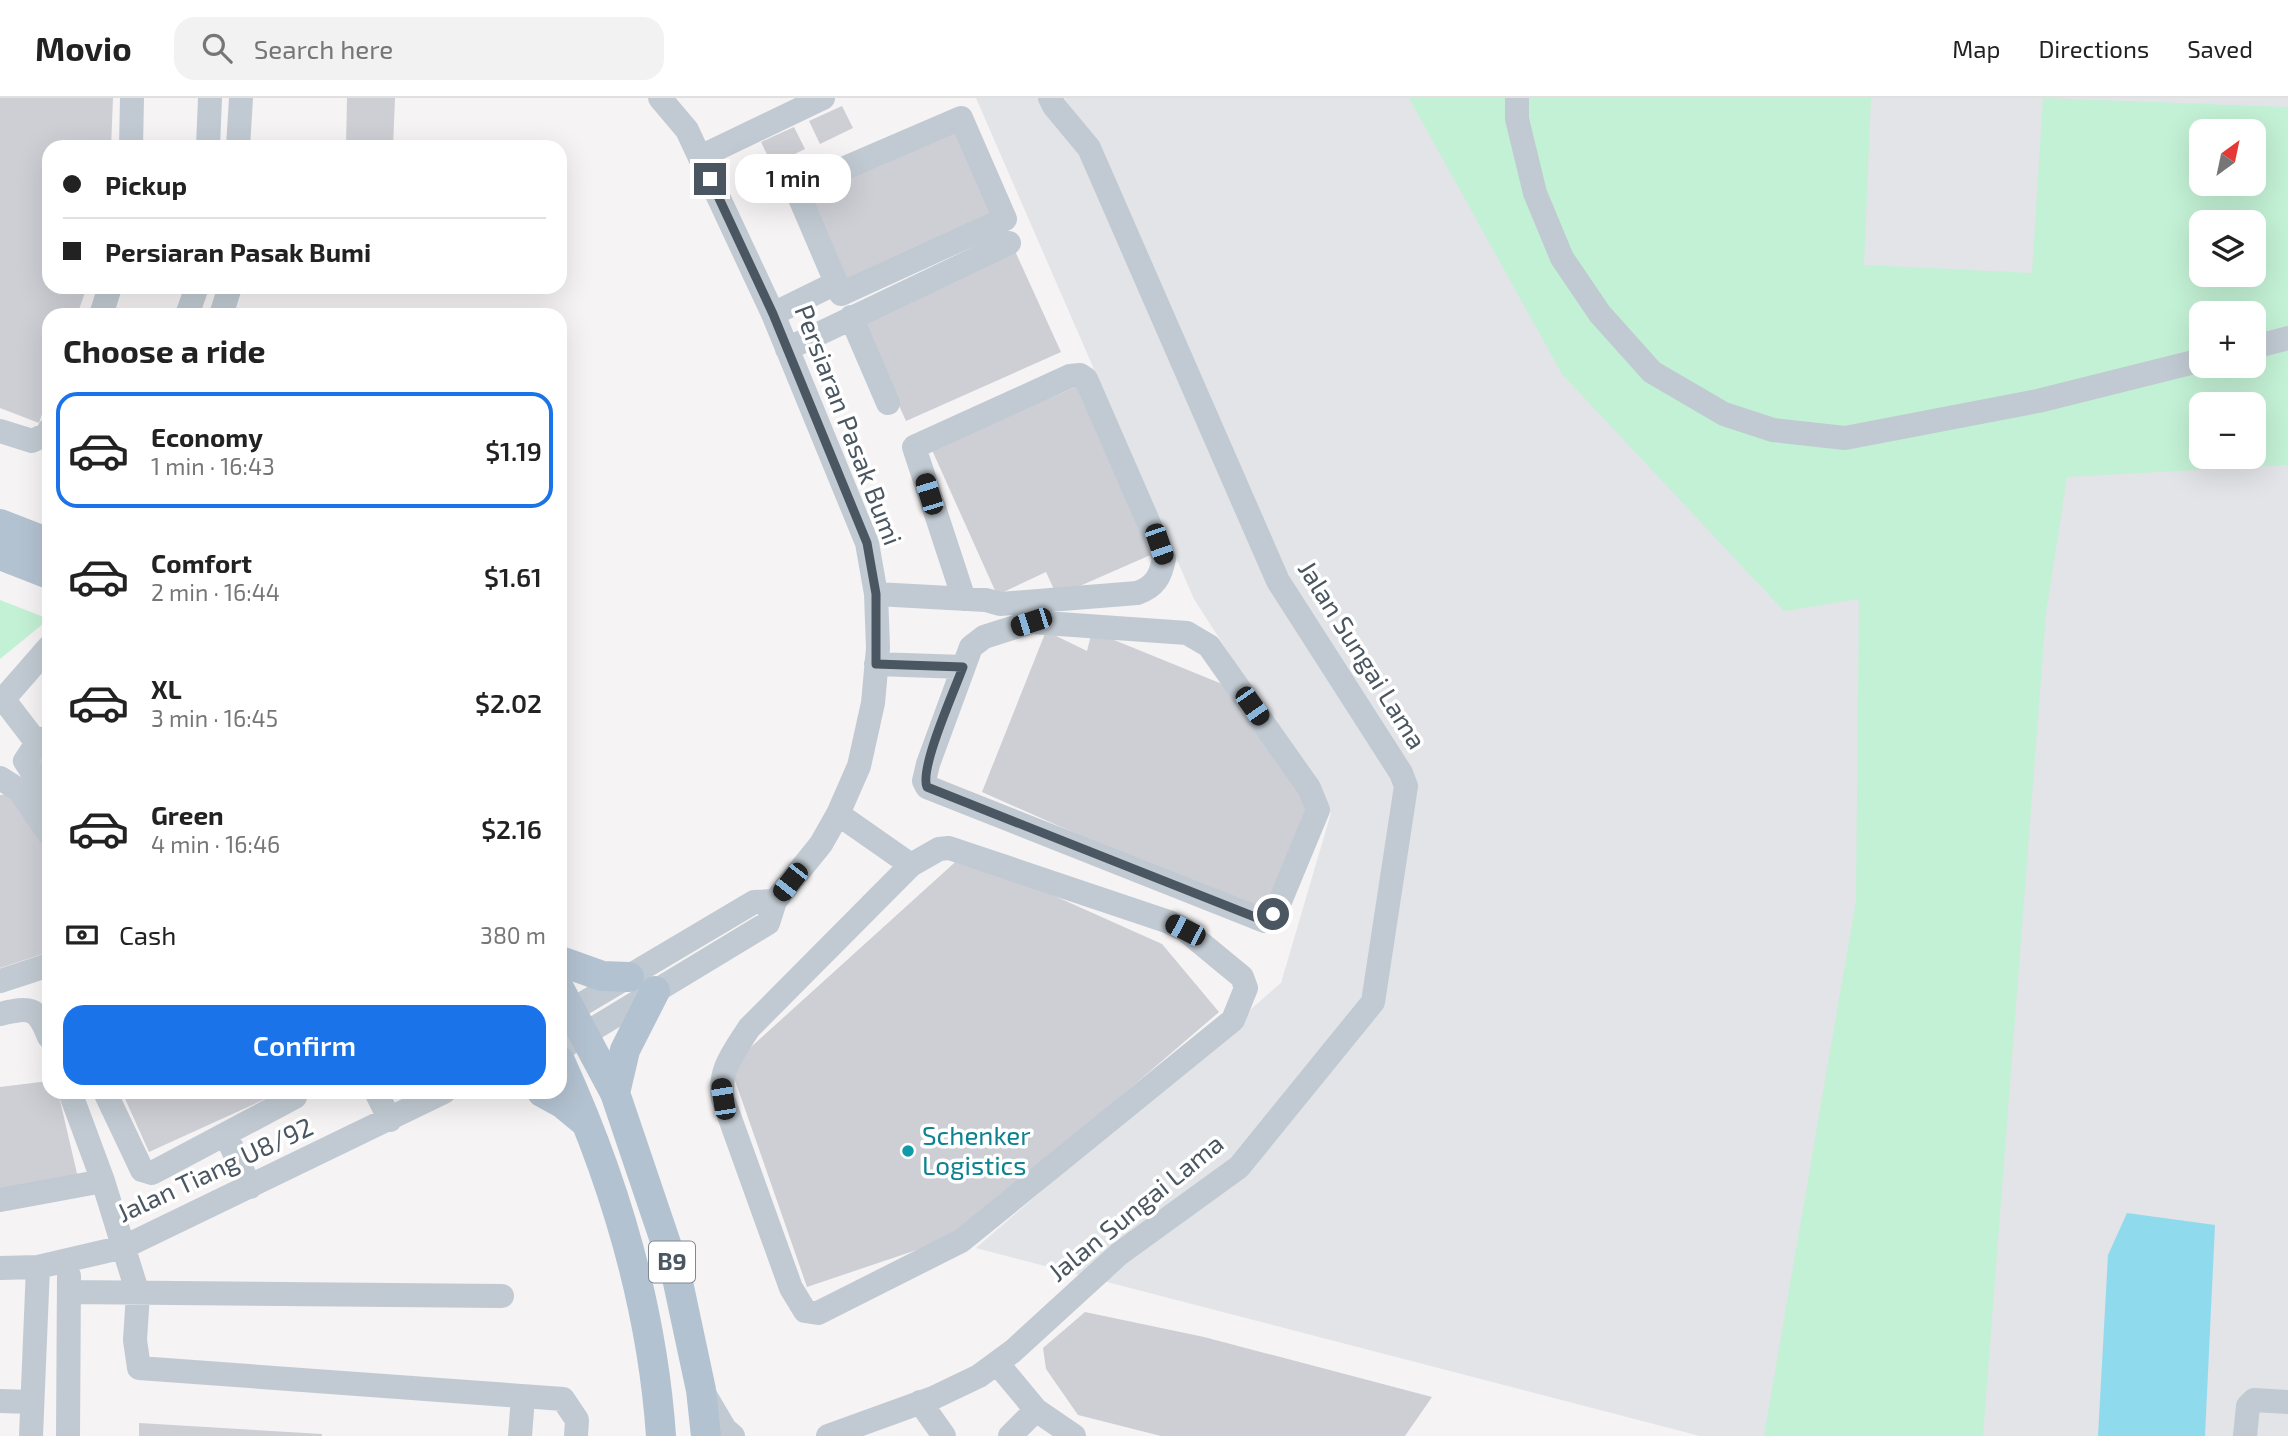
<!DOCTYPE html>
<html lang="en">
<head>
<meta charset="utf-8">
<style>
	body { margin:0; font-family:"Exo 2",sans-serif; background:#f2f2f2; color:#222; height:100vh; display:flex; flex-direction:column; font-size:26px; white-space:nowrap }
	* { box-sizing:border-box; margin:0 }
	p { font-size:23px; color:#767676 }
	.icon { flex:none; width:38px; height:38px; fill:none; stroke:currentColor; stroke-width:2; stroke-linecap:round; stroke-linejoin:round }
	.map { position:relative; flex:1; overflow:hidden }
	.side { position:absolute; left:42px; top:210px; width:525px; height:791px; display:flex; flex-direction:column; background:#fff; border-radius:21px; box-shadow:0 7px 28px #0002 }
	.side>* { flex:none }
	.guide { position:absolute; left:42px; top:42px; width:525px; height:154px; border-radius:21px; box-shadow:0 7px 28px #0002; display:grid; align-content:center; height:154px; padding:0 21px; background:#fff }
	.needle { width:46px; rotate:33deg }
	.tools { position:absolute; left:2189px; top:21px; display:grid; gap:14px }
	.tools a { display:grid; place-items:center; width:77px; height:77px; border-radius:14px; background:#fff; box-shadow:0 7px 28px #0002; font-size:35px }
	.end { position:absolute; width:32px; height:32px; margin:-16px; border:9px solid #4a5661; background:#fff; box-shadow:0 0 0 4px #fff }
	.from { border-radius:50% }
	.bubble { position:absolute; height:49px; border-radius:21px; background:#fff; box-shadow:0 7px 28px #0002; font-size:23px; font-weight:600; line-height:49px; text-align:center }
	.car { position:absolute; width:21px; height:42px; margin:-21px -10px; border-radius:9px; box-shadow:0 0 5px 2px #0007; background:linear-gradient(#222 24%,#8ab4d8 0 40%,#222 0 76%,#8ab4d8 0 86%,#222 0) }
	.guide b { display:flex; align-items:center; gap:24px; height:66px; font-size:26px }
	.guide b+b { border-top:2px solid #e0e0e0 }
	.guide i { width:18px; height:18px; background:#222 }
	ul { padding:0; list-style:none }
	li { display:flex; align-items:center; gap:21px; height:116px; margin:0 14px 10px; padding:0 7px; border:4px solid transparent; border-radius:21px }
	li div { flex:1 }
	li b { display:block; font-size:26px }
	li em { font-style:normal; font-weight:600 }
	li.active { border-color:#1a73e8 }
	li>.icon { width:63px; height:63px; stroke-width:1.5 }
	h2 { padding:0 21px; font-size:32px; line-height:84px }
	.pay { display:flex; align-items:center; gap:18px; height:77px; padding:0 21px; font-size:26px }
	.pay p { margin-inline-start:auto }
	.action { display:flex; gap:14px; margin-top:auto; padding:14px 21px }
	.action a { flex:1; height:80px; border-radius:21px; background:#1a73e8; color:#fff; font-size:28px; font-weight:600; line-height:80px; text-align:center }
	header { display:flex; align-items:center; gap:42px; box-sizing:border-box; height:98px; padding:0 35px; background:#fff; border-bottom:2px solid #e0e0e0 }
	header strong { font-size:33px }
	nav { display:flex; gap:38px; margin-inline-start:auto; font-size:24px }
	.search { width:490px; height:63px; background:#f2f2f2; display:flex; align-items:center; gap:18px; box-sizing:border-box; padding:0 24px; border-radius:21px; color:#767676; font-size:26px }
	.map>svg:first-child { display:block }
	.airport { fill:#e2e4e7; fill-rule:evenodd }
	.green { fill:#c3f1d5; fill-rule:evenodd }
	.water { fill:#90daee }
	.building { fill:#cdcfd5 }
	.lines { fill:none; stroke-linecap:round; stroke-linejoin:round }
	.minor { stroke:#c1cad2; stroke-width:24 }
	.major { stroke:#b3c2d1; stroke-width:30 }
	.route { stroke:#4a5661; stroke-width:9 }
	.culture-dot { fill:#0f9aa8; stroke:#fff; stroke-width:2.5 }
	.labels { text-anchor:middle; stroke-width:7; stroke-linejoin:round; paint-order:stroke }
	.shield { fill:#fff; stroke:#808990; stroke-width:2 }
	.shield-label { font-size:24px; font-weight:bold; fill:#4a5661 }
	.street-label { font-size:26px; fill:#4a5661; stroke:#fff }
	.culture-label { font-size:26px; fill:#0d838f; stroke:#fff; text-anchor:start }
</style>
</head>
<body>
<header>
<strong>Movio</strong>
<div class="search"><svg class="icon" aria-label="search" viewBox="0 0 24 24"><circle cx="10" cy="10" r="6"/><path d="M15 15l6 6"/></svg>Search here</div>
<nav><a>Map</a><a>Directions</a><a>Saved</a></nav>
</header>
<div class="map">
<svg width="2288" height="1338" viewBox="0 0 2288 1338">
	<rect width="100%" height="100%" fill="#f5f3f3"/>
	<path class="airport" d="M976,0H2288V1338H1700L976,1150L1281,885L1331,715L1194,501ZM2202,33H2254V86H2202ZM2202,124H2254V177H2202ZM2202,215H2254V268H2202ZM2202,306H2254V359H2202Z"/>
	<path class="green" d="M1409,0H1871L1864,167L2032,175L2043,0L2288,9V367L2067,379L2046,515L1983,1338H1764L1856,802L1859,501L1784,513L1562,276ZM2202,33H2254V86H2202ZM2202,124H2254V177H2202ZM2202,215H2254V268H2202ZM2202,306H2254V359H2202Z
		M0,502L49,521L0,561Z"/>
	<path class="water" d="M2127,1115L2215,1127L2205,1338H2098L2108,1157Z"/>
	<path class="building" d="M0,0H113L111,49H49V189H87L77,217H49V296L39,325L0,310Z
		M347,0H395L393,49H346Z
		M842,8L853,30L820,46L809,23Z
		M960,24L1002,119L842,188L800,93Z
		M794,29L805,51L772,67L761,44Z
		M1015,153L1061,254L906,323L860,222Z
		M1080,287L1155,455L1057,498L1046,474L997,497L932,352Z
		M1046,533L1087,553L1092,533L1232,590L1311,714L1264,819L982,694Z
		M49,650V686L32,661Z
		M12,696L49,746V854L0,870V697Z
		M963,757L1162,846L1219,914L958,1138L807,1189L730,968Z
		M49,983V994H58L79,1084L0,1100V989Z
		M122,994H276V996L149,1054Z
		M1085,1214L1204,1239L1432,1299L1405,1338H1161L1078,1317L1046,1271L1043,1250Z
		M139,1325L322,1336V1338H139Z"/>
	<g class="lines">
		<path class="minor" d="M1517,0V21L1535,95L1562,160L1600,216L1652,274L1724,316L1773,332L1845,340L2038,303L2202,262
			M961,20L1005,121L841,196L796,91Z
			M131,49L132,0
			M208,49L210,0
			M238,49L241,0
			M700,59L823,0
			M773,216L836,185
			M101,217L110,189
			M187,217L197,189
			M221,217L230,189
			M851,219L888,305
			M2254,249L2288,240
			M787,251L1009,145
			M0,333L32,343L47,336L49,332
			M876,496L986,502L1000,506L1137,495C1155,489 1161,478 1164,460L1086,281L1080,277L1070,278L914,349L964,501
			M1031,524L1187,535L1209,548L1309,690L1318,712L1279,806L1265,823L927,689L924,683L928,666L971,549L984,539Z
			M876,566L963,569
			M4,602L37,645
			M0,605L49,549
			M49,638L37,645L25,663L49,700
			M0,680L19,692L49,736
			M838,716L911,767L749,930C734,954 718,972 723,1001L791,1190L805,1213L818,1215L961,1143L1233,922L1246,890L1242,879L1185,832L1169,824L949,750L939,751L911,767
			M0,883L49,867
			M0,916C30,909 37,908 49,939
			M560,919L754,804L775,803
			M560,951L768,825L775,803L821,746L838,716L859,668L873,605L878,550L876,496L867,445L773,216L687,32L660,0
			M105,994L142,1072L152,1075L295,999L296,994
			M376,994L390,1022
			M226,1037L250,1089
			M103,1083L138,1196L135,1242L139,1270L563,1301L577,1322L576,1338
			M0,1102L103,1083L70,994
			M0,1170L38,1169L124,1149L444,994
			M69,1194L502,1198
			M997,1265L1036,1312L1010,1338
			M702,1292L725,1331L733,1338
			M0,1303L32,1304
			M920,1304L944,1338
			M1036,1312L1074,1338
			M31,1338L38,1169
			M68,1338L69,1178
			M520,1338L523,1299
			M828,1338L933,1300L979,1278L1013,1253L1119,1156L1239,1069L1373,904L1406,688L1401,675L1278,483L1089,50L1054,8L1050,0
			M2245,1338L2248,1308L2254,1302L2288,1304"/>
		<path class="major" d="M0,426L49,445
			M0,457L49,476
			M560,863L602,878L629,879
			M560,892L615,995L676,1175L701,1292L706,1338
			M560,963C614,1081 652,1208 661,1338
			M542,994L562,1005L585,1024
			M615,995L625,952L655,893"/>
	</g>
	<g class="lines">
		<path class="route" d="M710,81L773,216L867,445L876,496V566L963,569C955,591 919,671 927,689L1265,823L1273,816"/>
	</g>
	<circle class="culture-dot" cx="908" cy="1053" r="7"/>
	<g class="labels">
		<rect class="shield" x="649" y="1143.5" width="46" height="41" rx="5"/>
		<g class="shield-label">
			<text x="672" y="1172">B9</text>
		</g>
		<g class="street-label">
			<text transform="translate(848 327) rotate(69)" y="9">Persiaran Pasak Bumi</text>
			<text transform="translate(1362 557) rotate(58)" y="9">Jalan Sungai Lama</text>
			<text transform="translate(215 1072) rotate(-25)" y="9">Jalan Tiang U8/92</text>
			<text transform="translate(1136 1110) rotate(-39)" y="9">Jalan Sungai Lama</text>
		</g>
		<g class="culture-label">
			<text x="922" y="1047">Schenker<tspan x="922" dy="30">Logistics</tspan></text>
		</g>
	</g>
</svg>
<div class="tools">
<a><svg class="needle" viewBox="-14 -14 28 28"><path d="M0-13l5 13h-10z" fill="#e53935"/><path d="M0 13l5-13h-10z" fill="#767676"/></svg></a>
<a><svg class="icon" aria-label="layers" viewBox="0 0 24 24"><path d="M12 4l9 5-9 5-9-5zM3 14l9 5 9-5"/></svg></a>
<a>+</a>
<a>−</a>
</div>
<i class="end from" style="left:1273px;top:816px"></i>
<i class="end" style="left:710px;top:81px"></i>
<div class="bubble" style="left:735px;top:56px;width:116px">1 min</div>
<i class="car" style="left:929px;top:396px;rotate:343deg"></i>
<i class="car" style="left:1159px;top:446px;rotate:161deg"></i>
<i class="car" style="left:1031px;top:524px;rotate:252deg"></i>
<i class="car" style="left:1252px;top:608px;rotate:145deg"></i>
<i class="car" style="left:790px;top:784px;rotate:218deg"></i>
<i class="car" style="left:1185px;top:832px;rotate:297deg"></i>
<i class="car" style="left:723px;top:1001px;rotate:351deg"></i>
<div class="guide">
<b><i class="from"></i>Pickup</b>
<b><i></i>Persiaran Pasak Bumi</b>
</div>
<section class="side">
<h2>Choose a ride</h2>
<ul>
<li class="active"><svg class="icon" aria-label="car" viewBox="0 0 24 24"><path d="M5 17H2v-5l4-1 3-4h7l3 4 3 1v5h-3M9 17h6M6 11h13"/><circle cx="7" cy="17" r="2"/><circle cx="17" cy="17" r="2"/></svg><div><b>Economy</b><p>1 min · 16:43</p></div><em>$1.19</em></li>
<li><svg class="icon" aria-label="car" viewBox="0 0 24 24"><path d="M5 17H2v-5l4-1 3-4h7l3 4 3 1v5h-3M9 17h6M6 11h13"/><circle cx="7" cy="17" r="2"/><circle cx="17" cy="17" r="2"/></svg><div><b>Comfort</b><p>2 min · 16:44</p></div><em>$1.61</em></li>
<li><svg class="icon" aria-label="car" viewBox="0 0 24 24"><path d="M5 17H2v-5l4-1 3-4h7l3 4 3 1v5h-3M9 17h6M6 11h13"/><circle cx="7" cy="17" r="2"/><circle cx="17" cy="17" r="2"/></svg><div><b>XL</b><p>3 min · 16:45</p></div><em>$2.02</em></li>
<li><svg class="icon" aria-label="car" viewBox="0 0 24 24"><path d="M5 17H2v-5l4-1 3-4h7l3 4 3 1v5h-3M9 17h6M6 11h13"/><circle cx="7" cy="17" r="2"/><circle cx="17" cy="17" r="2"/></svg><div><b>Green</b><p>4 min · 16:46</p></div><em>$2.16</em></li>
</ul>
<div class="pay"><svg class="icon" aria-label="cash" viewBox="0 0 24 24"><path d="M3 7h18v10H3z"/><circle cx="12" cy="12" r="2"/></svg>Cash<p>380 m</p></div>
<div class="action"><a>Confirm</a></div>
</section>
</div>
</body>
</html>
